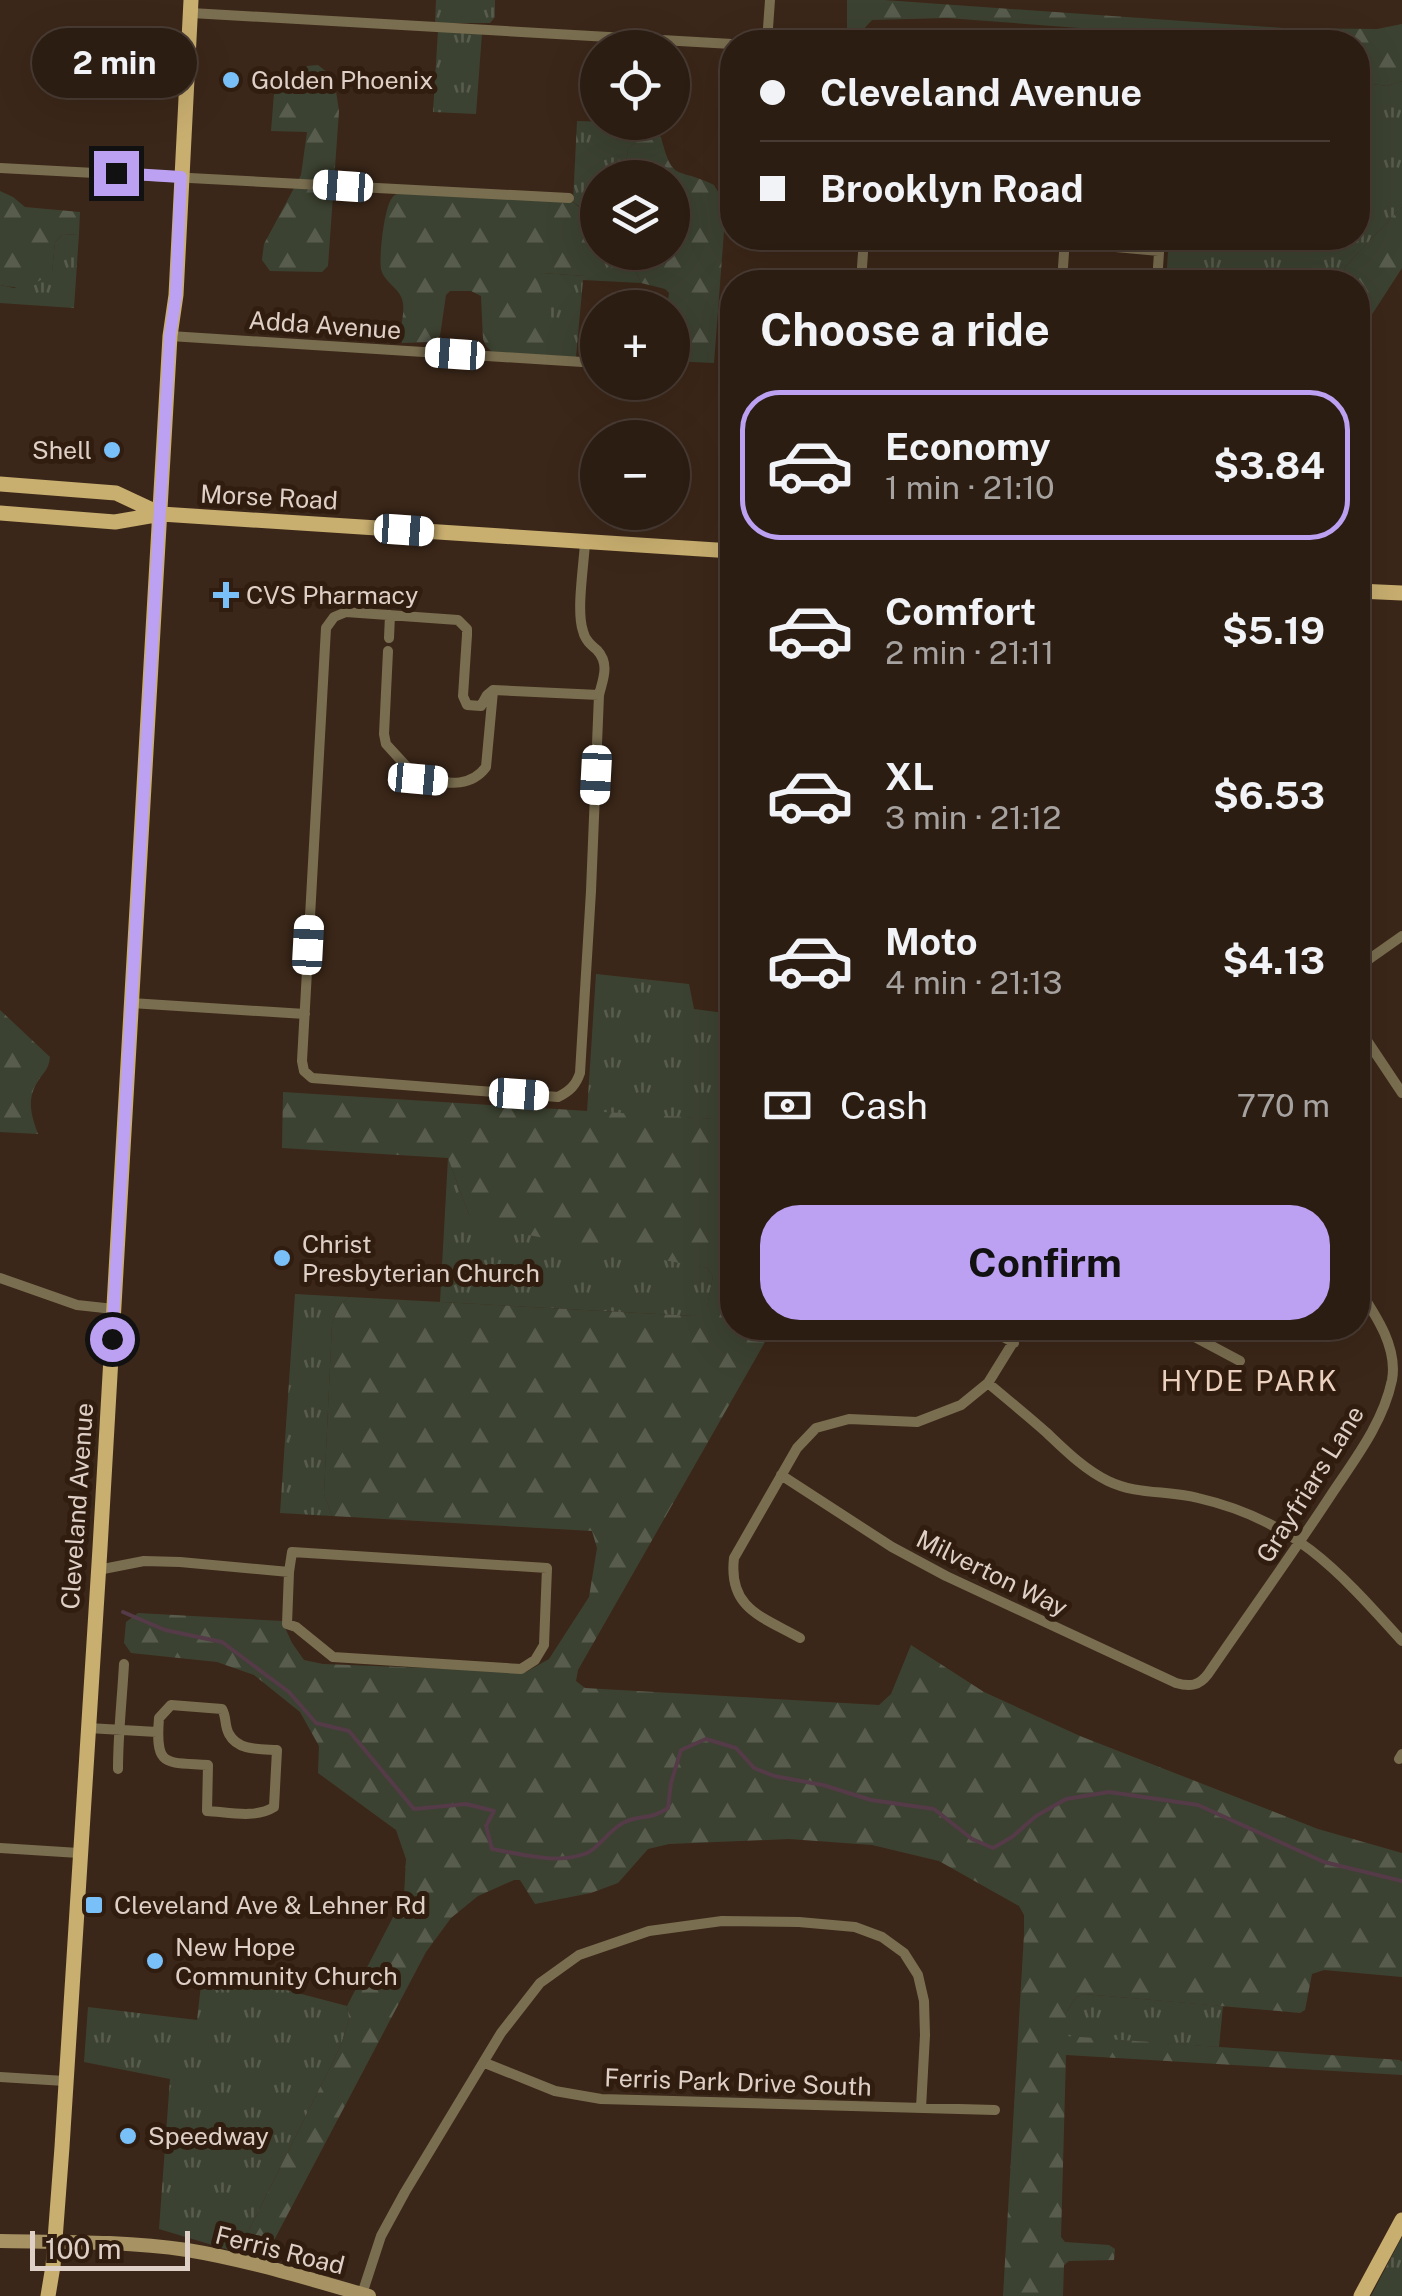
<!DOCTYPE html>
<html lang="en">
<head>
<meta charset="utf-8">
<style>
	body { margin:0; font-family:"Public Sans",sans-serif; background:#34261c; color:#f1f3f6; height:100vh; display:flex; flex-direction:column; font-size:38px; white-space:nowrap }
	* { box-sizing:border-box; margin:0 }
	p { font-size:32px; color:#a6a2a0 }
	.icon { flex:none; width:55px; height:55px; fill:none; stroke:currentColor; stroke-width:2; stroke-linecap:round; stroke-linejoin:round }
	.map { position:relative; flex:1; overflow:hidden }
	.drawer { position:absolute; left:720px; top:270px; width:650px; height:1070px; display:flex; flex-direction:column; background:#2c1d13; border-radius:40px; box-shadow:0 10px 40px #0002,0 0 0 2px #483b33 }
	.drawer>* { flex:none }
	.top-card { position:absolute; left:720px; top:30px; width:650px; height:220px; border-radius:40px; box-shadow:0 10px 40px #0002,0 0 0 2px #483b33; display:grid; align-content:center; height:220px; padding:0 40px; background:#2c1d13 }
	.tools { position:absolute; left:580px; top:30px; display:grid; gap:20px }
	.tools a { display:grid; place-items:center; width:110px; height:110px; border-radius:50%; background:#2c1d13; box-shadow:0 10px 40px #0002,0 0 0 2px #483b33; font-size:50px }
	.scale { position:absolute; left:30px; bottom:25px; width:160px; box-sizing:border-box; padding-left:10px; border:5px solid #ded0c7; border-top:0; font-size:28px; line-height:35px; white-space:nowrap; color:#ded0c7; -webkit-text-stroke:8px #311d0f; paint-order:stroke }
	.end { position:absolute; width:45px; height:45px; margin:-22px; border:12px solid #bca0f2; background:#111; box-shadow:0 0 0 5px #111 }
	.from { border-radius:50% }
	.bubble { position:absolute; height:70px; border-radius:35px; background:#2c1d13; box-shadow:0 10px 40px #0002,0 0 0 2px #483b33; font-size:32px; font-weight:700; line-height:70px; text-align:center }
	.car { position:absolute; width:30px; height:60px; margin:-30px -15px; border-radius:12px; box-shadow:0 0 8px 2px #0007; background:linear-gradient(#fff 24%,#345 0 40%,#fff 0 76%,#345 0 86%,#fff 0) }
	.top-card b { display:flex; align-items:center; gap:35px; height:95px; font-size:38px }
	.top-card b+b { border-top:2px solid #483b33 }
	.top-card i { width:25px; height:25px; background:#f1f3f6 }
	ul { padding:0; list-style:none }
	li { display:flex; align-items:center; gap:30px; height:150px; margin:0 20px 15px; padding:0 20px; border:5px solid transparent; border-radius:40px }
	li div { flex:1 }
	li b { display:block; font-size:38px }
	li em { font-style:normal; font-weight:700 }
	li.selected { border-color:#bca0f2 }
	li>.icon { width:90px; height:90px; stroke-width:1.5 }
	h2 { padding:0 40px; font-size:45px; line-height:120px }
	.pay { display:flex; align-items:center; gap:25px; height:110px; padding:0 40px; font-size:38px }
	.pay p { margin-inline-start:auto }
	.action { display:flex; gap:20px; margin-top:auto; padding:20px 40px }
	.action a { flex:1; height:115px; border-radius:40px; background:#bca0f2; color:#111; font-size:40px; font-weight:700; line-height:115px; text-align:center }
	.map>svg:first-child { display:block }
	.grass { fill:url(#grass-tufts) }
	.forest { fill:url(#forest-firs) }
	.lines { fill:none; stroke-linecap:round; stroke-linejoin:round }
	.stream { stroke:#553a48; stroke-width:4 }
	.street { stroke:#7a6e50; stroke-width:10 }
	.secondary { stroke:#a69262; stroke-width:14 }
	.primary { stroke:#c8ae6f; stroke-width:15 }
	.route { stroke:#bca0f2; stroke-width:12 }
	.poi-dot { fill:#79bff8; stroke:#311d0f; stroke-width:4 }
	.labels { text-anchor:middle; stroke-width:10; stroke-linejoin:round; paint-order:stroke }
	.poi-label { font-size:25px; fill:#ded0c7; stroke:#311d0f; text-anchor:start }
	.street-label { font-size:25px; fill:#ded0c7; stroke:#311d0f }
	.neighbourhood-label { font-size:28px; letter-spacing:2.5px; fill:#eed2c0; stroke:#311d0f }
</style>
</head>
<body>
<div class="map">
<svg width="1402" height="2296" viewBox="0 0 1402 2296">
	<defs>
		<pattern id="grass-tufts" width="24" height="20" patternUnits="userSpaceOnUse" patternTransform="scale(2.5)"><rect width="24" height="20" fill="#3c4231"/><path d="M3 7l-1-3M5 7V3M7 7l1-3M15 17l-1-3M17 17v-4M19 17l1-3" fill="none" stroke="#585c4d"/></pattern>
		<pattern id="forest-firs" width="22" height="20" patternUnits="userSpaceOnUse" patternTransform="scale(2.5)"><rect width="22" height="20" fill="#3c4231"/><path d="M5 1l3.5 6h-7zM16 11l3.5 6h-7z" fill="#585c4d"/></pattern>
	</defs>
	<rect width="100%" height="100%" fill="#3b2719"/>
	<path class="grass" d="M436,0H495V17L490,23H435Z
		M438,30L482,33L476,114L433,112Z
		M1402,81V207L1351,260L1335,282H1166L1169,238H1358V82L1387,86Z
		M577,121L651,123L654,133L639,139L628,149L624,177L598,178V252L633,253V265L641,283L583,280L576,357L543,355L536,275L542,273L585,276V210L573,202Z
		M79,234L74,308L0,303V285L14,288L52,272L55,242L62,235Z
		M596,974L689,984L694,1009L732,1014V1120L587,1112Z
		M448,1158L469,1215L707,1268L713,1276L707,1308L694,1316L440,1302Z
		M295,1294L349,1297L339,1306L332,1324L324,1494L332,1516L280,1513Z
		M203,1968L347,2006L349,2019L341,2045L249,2230L261,2248L271,2246L266,2261L159,2229L170,2079L84,2062L88,2007L197,2020Z
		M1084,1994L1223,2006L1219,2047L1066,2037V2013L1076,1997Z
		M1402,2237V2296H1371Z"/>
	<path class="forest" d="M847,0H884L1283,28L1377,29L1402,24V81L1387,86L1358,82V42H1152L1106,30L947,18L872,20L860,33L859,42H847Z
		M318,65L334,78L339,111L328,266L322,272L270,271L262,260L264,244L301,175L307,132L271,131L274,94L290,86L307,66Z
		M654,133L661,137C673,184 676,166 714,185L726,205L714,363L673,361L672,308L667,307L669,293L665,289L641,283L633,265V253L672,252V178L624,177L628,149L639,139Z
		M0,191L13,197L25,207L80,212L79,234L62,235L55,242L52,272C37,285 20,290 0,285Z
		M399,193L573,202C597,219 591,244 591,271L585,276L542,273L536,276C544,299 556,324 553,349L543,355L493,353L486,346L483,339L481,296L471,291H450L446,295L440,336L432,342L402,343C398,329 405,317 403,303C401,288 384,283 381,269C379,257 384,208 392,198C394,195 396,194 399,193Z
		M1402,207V268L1358,336V282H1335L1351,260Z
		M0,1010L50,1057C49,1071 41,1074 35,1086C27,1103 32,1117 38,1134L0,1132Z
		M283,1092L732,1120V1328H773L578,1670L576,1681L585,1688L879,1705L891,1694L911,1645L984,1692L1080,1736L1318,1829L1402,1853V1977L1324,1970L1312,1974L1305,2010L1300,2013L1084,1994L1076,1997L1066,2013V2036L1400,2060L1402,2062V2075L1066,2055L1061,2237L1065,2242L1109,2245L1115,2249L1114,2260L1069,2261L1064,2265L1063,2296H1003L1024,1934V1915L1019,1906L939,1861L872,1845L789,1839L669,1844L648,1849L618,1883L591,1893L535,1904L520,1880H514L478,1896L451,1918L426,1952L271,2246L261,2249L250,2241L249,2230L341,2045L349,2019L347,2006L404,1896L406,1859L396,1830L318,1773L319,1746L300,1712L254,1675L217,1662L131,1653L124,1643L126,1622L138,1613L282,1621L292,1643L304,1660L323,1664L526,1672L549,1659L589,1597L597,1548L592,1531L332,1516L324,1494L332,1324L339,1306L349,1297L694,1316L707,1307L713,1276L707,1268L490,1228L469,1215L448,1158L282,1148Z"/>
	<g class="lines">
		<path class="stream" d="M123,1612L165,1630L222,1642L289,1692L316,1723L349,1731L414,1809L466,1804L494,1811L486,1826L492,1849C522,1854 557,1865 587,1853C598,1849 609,1830 623,1823C640,1814 649,1821 668,1808L671,1783L681,1750L706,1739L736,1748L754,1768L774,1776L823,1785L871,1800L934,1809L972,1839L993,1848L1012,1837L1036,1816L1066,1799L1109,1792L1198,1805L1324,1862L1402,1881"/>
		<path class="street" d="M191,13L732,44
			M767,42L770,0
			M0,168L569,198
			M1018,238L1159,251
			M861,282L864,238
			M1062,282L1065,238
			M1157,282L1160,238
			M170,336L598,363
			M585,542C584,565 576,611 583,631C585,640 591,645 597,650C610,664 603,679 599,695L591,891L580,1073C576,1085 570,1091 558,1097L312,1078L304,1071L302,1061L326,628L334,617L346,612L458,620L467,629V635L463,696L467,705L481,706L487,695L493,690L599,695
			M389,638L390,615
			M388,651L384,734L386,744L418,779C443,782 469,790 486,767L493,691
			M1358,967L1402,936
			M131,1003L305,1014
			M1358,1027L1402,1093
			M0,1278L77,1305L114,1309
			M987,1328L1014,1343
			M1178,1328L1240,1361
			M988,1383C1008,1400 1028,1416 1047,1433C1066,1451 1084,1469 1108,1481C1137,1495 1167,1490 1198,1498C1294,1520 1338,1570 1402,1641
			M781,1475L892,1547L946,1576L1176,1683C1190,1687 1199,1686 1208,1674C1249,1614 1291,1556 1331,1495C1355,1459 1383,1423 1392,1380C1398,1347 1375,1314 1358,1288
			M292,1552L547,1568L544,1645L535,1660L521,1669L333,1657L296,1627L287,1624L289,1572Z
			M98,1570L144,1561L180,1562L289,1572
			M800,1638C763,1617 728,1609 734,1558L797,1448L816,1428L849,1419L917,1422L961,1405L988,1383L1022,1328
			M171,1705L222,1709C227,1718 224,1725 229,1734C238,1751 260,1749 277,1750L274,1807C255,1819 228,1812 207,1811L208,1765C165,1762 155,1768 159,1718Z
			M88,1728L157,1732
			M1399,1759L1402,1754
			M118,1769C118,1734 122,1700 124,1664
			M0,1848L79,1853
			M485,2063L555,2091L601,2099L995,2110
			M0,2077L65,2081
			M362,2294L381,2236L405,2192L501,2033L540,1983L579,1955L649,1931L722,1921L799,1922L855,1927L882,1937L904,1953L918,1975L924,2001L925,2035L921,2108"/>
		<path class="secondary" d="M0,2241C62,2242 126,2241 187,2250C248,2260 309,2279 369,2296"/>
		<path class="primary" d="M0,484L116,493L161,514
			M0,513L115,522L161,514L732,551
			M1358,591L1402,593
			M48,2296L53,2266L62,2147L100,1548L170,336L176,295L191,0
			M1361,2296L1402,2220"/>
	</g>
	<g class="lines">
		<path class="route" d="M112,1339L170,336L176,295L181,177L116,173"/>
	</g>
	<g class="poi-dot">
		<circle cx="231" cy="80" r="10"/>
		<circle cx="112" cy="450" r="10"/>
		<path d="M221 580h10v10h10v10h-10v10h-10v-10h-10v-10h10z"/>
		<circle cx="282" cy="1258" r="10"/>
		<rect x="84" y="1895" width="20" height="20" rx="5"/>
		<circle cx="155" cy="1961" r="10"/>
		<circle cx="128" cy="2136" r="10"/>
	</g>
	<g class="labels">
		<g class="poi-label">
			<text x="251" y="89">Golden Phoenix</text>
			<text x="92" y="459" text-anchor="end">Shell</text>
			<text x="246" y="604">CVS Pharmacy</text>
			<text x="302" y="1253">Christ<tspan x="302" dy="29">Presbyterian Church</tspan></text>
			<text x="114" y="1914">Cleveland Ave &amp; Lehner Rd</text>
			<text x="175" y="1956">New Hope<tspan x="175" dy="29">Community Church</tspan></text>
			<text x="148" y="2145">Speedway</text>
		</g>
		<g class="street-label">
			<text transform="translate(325 325) rotate(4)" y="9">Adda Avenue</text>
			<text transform="translate(269 497) rotate(3)" y="9">Morse Road</text>
			<text transform="translate(1310 1484) rotate(-58)" y="9">Grayfriars Lane</text>
			<text transform="translate(77 1506) rotate(-86)" y="9">Cleveland Avenue</text>
			<text transform="translate(992 1573) rotate(26)" y="9">Milverton Way</text>
			<text transform="translate(738 2082) rotate(2)" y="9">Ferris Park Drive South</text>
			<text transform="translate(280 2250) rotate(14)" y="9">Ferris Road</text>
		</g>
		<g class="neighbourhood-label">
			<text x="1250" y="1391">HYDE PARK</text>
		</g>
	</g>
</svg>
<div class="tools">
<a><svg class="icon" aria-label="locate" viewBox="0 0 24 24"><circle cx="12" cy="12" r="6"/><path d="M12 2v4M12 18v4M2 12h4M18 12h4"/></svg></a>
<a><svg class="icon" aria-label="layers" viewBox="0 0 24 24"><path d="M12 4l9 5-9 5-9-5zM3 14l9 5 9-5"/></svg></a>
<a>+</a>
<a>−</a>
</div>
<div class="scale">100 m</div>
<i class="end from" style="left:112px;top:1339px"></i>
<i class="end" style="left:116px;top:173px"></i>
<div class="bubble" style="left:32px;top:28px;width:165px">2 min</div>
<i class="car" style="left:343px;top:186px;rotate:274deg"></i>
<i class="car" style="left:455px;top:354px;rotate:274deg"></i>
<i class="car" style="left:404px;top:530px;rotate:94deg"></i>
<i class="car" style="left:596px;top:775px;rotate:183deg"></i>
<i class="car" style="left:418px;top:779px;rotate:95deg"></i>
<i class="car" style="left:308px;top:945px;rotate:3deg"></i>
<i class="car" style="left:519px;top:1094px;rotate:94deg"></i>
<div class="top-card">
<b><i class="from"></i>Cleveland Avenue</b>
<b><i></i>Brooklyn Road</b>
</div>
<section class="drawer">
<h2>Choose a ride</h2>
<ul>
<li class="selected"><svg class="icon" aria-label="car" viewBox="0 0 24 24"><path d="M5 17H2v-5l4-1 3-4h7l3 4 3 1v5h-3M9 17h6M6 11h13"/><circle cx="7" cy="17" r="2"/><circle cx="17" cy="17" r="2"/></svg><div><b>Economy</b><p>1 min · 21:10</p></div><em>$3.84</em></li>
<li><svg class="icon" aria-label="car" viewBox="0 0 24 24"><path d="M5 17H2v-5l4-1 3-4h7l3 4 3 1v5h-3M9 17h6M6 11h13"/><circle cx="7" cy="17" r="2"/><circle cx="17" cy="17" r="2"/></svg><div><b>Comfort</b><p>2 min · 21:11</p></div><em>$5.19</em></li>
<li><svg class="icon" aria-label="car" viewBox="0 0 24 24"><path d="M5 17H2v-5l4-1 3-4h7l3 4 3 1v5h-3M9 17h6M6 11h13"/><circle cx="7" cy="17" r="2"/><circle cx="17" cy="17" r="2"/></svg><div><b>XL</b><p>3 min · 21:12</p></div><em>$6.53</em></li>
<li><svg class="icon" aria-label="car" viewBox="0 0 24 24"><path d="M5 17H2v-5l4-1 3-4h7l3 4 3 1v5h-3M9 17h6M6 11h13"/><circle cx="7" cy="17" r="2"/><circle cx="17" cy="17" r="2"/></svg><div><b>Moto</b><p>4 min · 21:13</p></div><em>$4.13</em></li>
</ul>
<div class="pay"><svg class="icon" aria-label="cash" viewBox="0 0 24 24"><path d="M3 7h18v10H3z"/><circle cx="12" cy="12" r="2"/></svg>Cash<p>770 m</p></div>
<div class="action"><a>Confirm</a></div>
</section>
</div>
</body>
</html>
